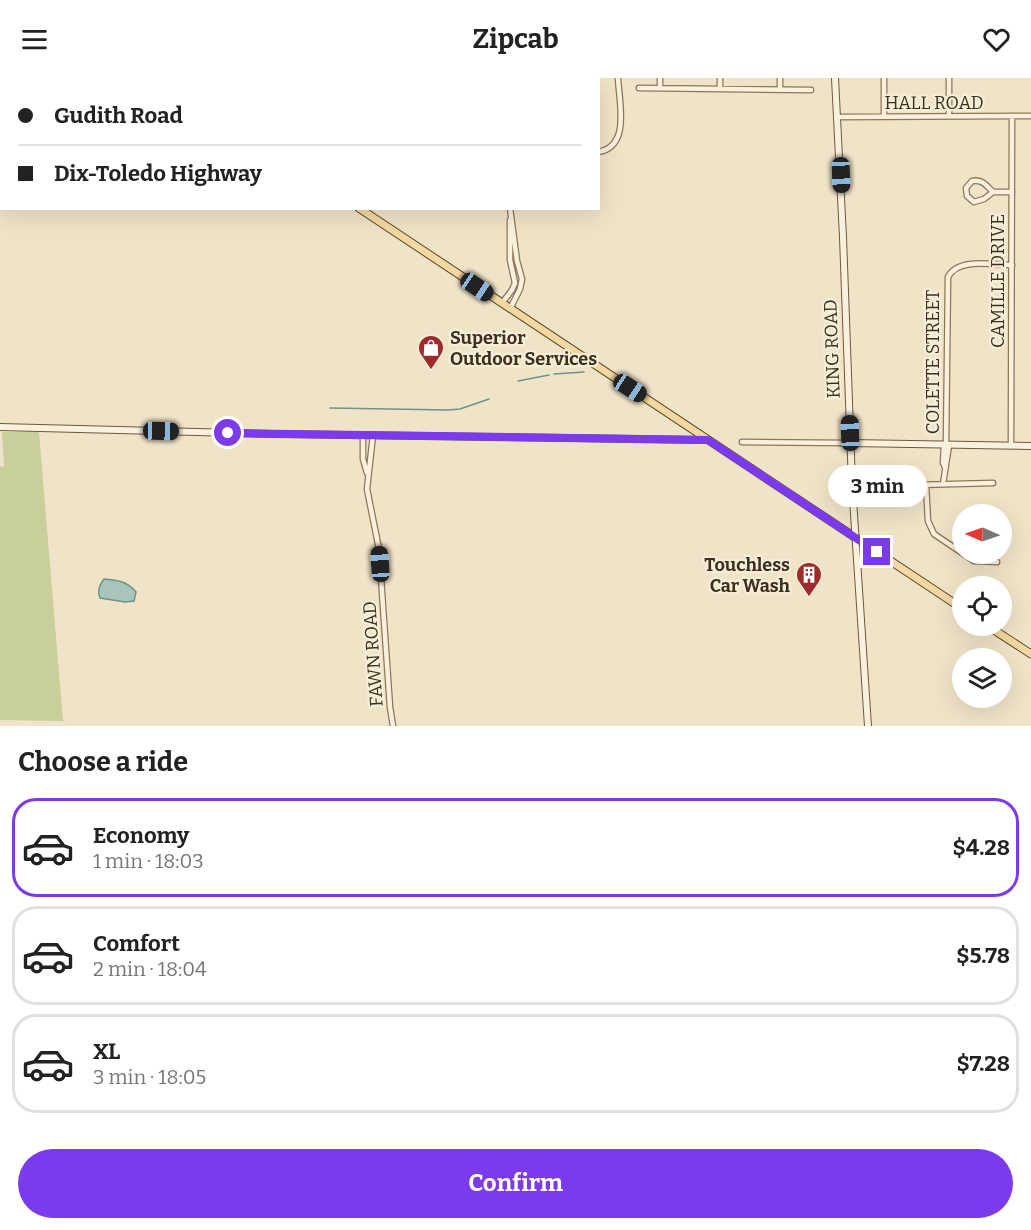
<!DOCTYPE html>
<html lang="en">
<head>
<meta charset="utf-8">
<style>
	body { margin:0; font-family:Bitter,serif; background:#f6f6f6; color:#222; height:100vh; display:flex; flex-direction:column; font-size:22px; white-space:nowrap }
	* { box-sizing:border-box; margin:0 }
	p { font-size:20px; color:#767676 }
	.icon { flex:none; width:33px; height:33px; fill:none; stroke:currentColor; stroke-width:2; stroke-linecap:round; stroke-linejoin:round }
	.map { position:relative; height:648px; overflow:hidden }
	.details { display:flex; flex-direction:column; background:#fff; flex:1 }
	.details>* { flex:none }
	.banner { position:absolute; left:0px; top:0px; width:600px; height:132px; box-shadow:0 6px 24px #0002; display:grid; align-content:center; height:132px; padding:0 18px; background:#fff }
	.needle { width:39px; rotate:272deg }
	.buttons { position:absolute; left:952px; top:426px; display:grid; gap:12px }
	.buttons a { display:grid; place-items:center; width:60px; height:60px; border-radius:50%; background:#fff; box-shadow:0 6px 24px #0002; font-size:30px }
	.end { position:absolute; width:27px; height:27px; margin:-14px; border:8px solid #7c3aed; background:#fff; box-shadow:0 0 0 3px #fff }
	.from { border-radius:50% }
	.bubble { position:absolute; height:42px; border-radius:21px; background:#fff; box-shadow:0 6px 24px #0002; font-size:20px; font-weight:700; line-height:42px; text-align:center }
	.car { position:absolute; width:18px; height:36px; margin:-18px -9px; border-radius:8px; box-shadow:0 0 4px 2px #0007; background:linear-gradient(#222 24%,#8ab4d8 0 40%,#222 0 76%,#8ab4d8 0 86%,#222 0) }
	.banner b { display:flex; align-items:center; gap:21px; height:57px; font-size:22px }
	.banner b+b { border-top:2px solid #e0e0e0 }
	.banner i { width:15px; height:15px; background:#222 }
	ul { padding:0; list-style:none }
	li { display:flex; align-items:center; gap:18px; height:99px; margin:0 12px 9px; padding:0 6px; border:3px solid #e0e0e0; border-radius:24px }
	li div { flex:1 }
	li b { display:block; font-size:22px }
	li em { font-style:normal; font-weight:700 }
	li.selected { border-color:#7c3aed }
	li>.icon { width:54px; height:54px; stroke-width:1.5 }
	h2 { padding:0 18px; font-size:27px; line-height:72px }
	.cta { display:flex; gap:12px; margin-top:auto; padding:12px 18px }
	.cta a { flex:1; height:69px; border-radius:36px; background:#7c3aed; color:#fff; font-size:24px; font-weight:700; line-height:69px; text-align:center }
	header { display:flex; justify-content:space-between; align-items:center; height:78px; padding:0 18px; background:#fff; font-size:27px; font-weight:700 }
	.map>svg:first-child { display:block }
	.green { fill:#c9cf9b }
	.water { fill:#a9c4bc; stroke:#6f938a; stroke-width:1.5 }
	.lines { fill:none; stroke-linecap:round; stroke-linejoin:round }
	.stream { stroke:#6f938a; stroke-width:1.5 }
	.street-casing { stroke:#8d765c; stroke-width:7 }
	.secondary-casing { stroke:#6f573f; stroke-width:8 }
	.primary-casing { stroke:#5b4430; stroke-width:9 }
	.street { stroke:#faf1dc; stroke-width:4.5 }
	.secondary { stroke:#faf1dc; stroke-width:6 }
	.primary { stroke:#f3d9a0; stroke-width:7 }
	.route { stroke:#7c3aed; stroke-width:8 }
	.labels { text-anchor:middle; stroke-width:4.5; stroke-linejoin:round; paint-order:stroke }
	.street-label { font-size:18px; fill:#3d2e20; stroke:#f7eed8 }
	.poi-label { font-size:18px; font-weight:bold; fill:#3d2e20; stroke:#f7eed8; text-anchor:start }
</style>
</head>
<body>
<header><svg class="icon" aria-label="menu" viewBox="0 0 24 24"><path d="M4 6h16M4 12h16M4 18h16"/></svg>Zipcab<svg class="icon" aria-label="heart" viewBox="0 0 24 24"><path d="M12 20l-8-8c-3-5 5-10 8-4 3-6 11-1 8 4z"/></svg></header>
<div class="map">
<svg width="1031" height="648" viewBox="0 0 1031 648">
	<rect width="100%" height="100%" fill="#f0e4c8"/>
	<path class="green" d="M2,354H39L63,643L0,642V389L4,388Z"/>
	<path class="water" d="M104,501C117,502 127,503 136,514L134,523L125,524L100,520C97,513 99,508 104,501Z"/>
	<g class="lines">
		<path class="stream" d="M554,296L584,294
			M518,303L549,297
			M330,330L448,332L460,331L489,321"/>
		<defs>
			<path id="street" d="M551,0V2
				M580,0V2
				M720,0V11
				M884,0V38
				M949,0V38
				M639,10L811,12
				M660,10V0
				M780,12V0
				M838,39L1031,38
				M598,74C631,69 619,24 618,0
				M993,114C986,107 982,101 972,103L966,110L967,118L974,124L984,121L993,114H1012
				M510,130L517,183L522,201L520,211L510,231
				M502,225L512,212L515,205L510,182V142
				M363,357V381L367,395
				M373,357L367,411L379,471L390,629L393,648
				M742,364L850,365
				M944,367L943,385L945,389
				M946,367L948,199C958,179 993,187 1012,187
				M1011,368L1012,38
				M852,406L879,408L993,405
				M943,406L949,367
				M926,407L928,443L934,456L974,483L997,484"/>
			<path id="secondary" d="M835,0L843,159L852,406L868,648
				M0,349L274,356L708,362
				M850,365L1031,368"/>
			<path id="primary" d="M163,0L165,2
				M359,130L963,531
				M988,548L1031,576"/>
		</defs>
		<use href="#street" class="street-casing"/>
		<use href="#secondary" class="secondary-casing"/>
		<use href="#primary" class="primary-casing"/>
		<use href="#street" class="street"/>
		<use href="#secondary" class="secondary"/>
		<use href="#primary" class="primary"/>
	</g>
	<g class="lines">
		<path class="route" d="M228,355L708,362L877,474"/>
	</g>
	<defs>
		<symbol id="shop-pin" viewBox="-11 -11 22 30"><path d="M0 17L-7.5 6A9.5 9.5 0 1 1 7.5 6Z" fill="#9e2a2b" stroke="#f7eed8"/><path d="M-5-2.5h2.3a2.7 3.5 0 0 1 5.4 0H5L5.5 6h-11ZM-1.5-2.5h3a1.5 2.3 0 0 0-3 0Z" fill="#fff"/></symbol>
		<symbol id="building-pin" viewBox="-11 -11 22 30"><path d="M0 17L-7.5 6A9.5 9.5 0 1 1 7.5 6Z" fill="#9e2a2b" stroke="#f7eed8"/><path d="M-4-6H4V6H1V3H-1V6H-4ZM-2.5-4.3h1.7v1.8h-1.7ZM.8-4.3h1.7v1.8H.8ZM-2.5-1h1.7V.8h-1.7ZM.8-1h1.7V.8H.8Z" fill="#fff"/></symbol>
	</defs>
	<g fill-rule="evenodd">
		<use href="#shop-pin" x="416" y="255" width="30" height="40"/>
		<use href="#building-pin" x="794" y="482" width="30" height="40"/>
	</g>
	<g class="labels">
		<g class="street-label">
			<text x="934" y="31">HALL ROAD</text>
			<text transform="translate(998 203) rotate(-90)" y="6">CAMILLE DRIVE</text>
			<text transform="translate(832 271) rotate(-92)" y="6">KING ROAD</text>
			<text transform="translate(933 284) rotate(-90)" y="6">COLETTE STREET</text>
			<text transform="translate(373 576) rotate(-94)" y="6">FAWN ROAD</text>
		</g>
		<g class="poi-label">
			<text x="450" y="266">Superior<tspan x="450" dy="21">Outdoor Services</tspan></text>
			<text x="790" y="493" text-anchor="end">Touchless<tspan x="790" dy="21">Car Wash</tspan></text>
		</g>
	</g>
</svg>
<div class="buttons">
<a><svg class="needle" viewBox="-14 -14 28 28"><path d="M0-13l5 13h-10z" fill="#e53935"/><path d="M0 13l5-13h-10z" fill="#767676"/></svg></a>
<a><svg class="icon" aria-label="locate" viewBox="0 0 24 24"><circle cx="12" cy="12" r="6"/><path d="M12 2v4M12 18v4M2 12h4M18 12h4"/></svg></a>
<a><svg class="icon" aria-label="layers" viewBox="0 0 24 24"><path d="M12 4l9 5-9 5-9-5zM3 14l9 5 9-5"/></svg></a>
</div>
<i class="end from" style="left:228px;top:355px"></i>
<i class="end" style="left:877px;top:474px"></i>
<div class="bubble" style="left:828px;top:387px;width:99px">3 min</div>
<i class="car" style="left:841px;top:97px;rotate:178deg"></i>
<i class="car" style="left:477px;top:209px;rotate:124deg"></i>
<i class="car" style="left:630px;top:310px;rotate:123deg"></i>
<i class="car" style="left:161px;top:353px;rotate:91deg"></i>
<i class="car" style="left:850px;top:355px;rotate:358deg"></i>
<i class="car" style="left:380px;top:486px;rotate:356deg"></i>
<div class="banner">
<b><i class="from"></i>Gudith Road</b>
<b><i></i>Dix-Toledo Highway</b>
</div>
</div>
<section class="details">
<h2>Choose a ride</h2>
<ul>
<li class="selected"><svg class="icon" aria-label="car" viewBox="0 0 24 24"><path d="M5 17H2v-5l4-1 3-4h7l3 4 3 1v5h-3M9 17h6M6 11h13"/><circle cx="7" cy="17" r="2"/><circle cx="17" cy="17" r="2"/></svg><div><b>Economy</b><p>1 min · 18:03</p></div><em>$4.28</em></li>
<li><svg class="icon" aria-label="car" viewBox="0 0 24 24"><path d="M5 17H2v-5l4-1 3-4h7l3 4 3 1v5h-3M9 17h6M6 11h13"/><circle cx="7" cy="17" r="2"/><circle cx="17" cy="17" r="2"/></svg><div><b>Comfort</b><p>2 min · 18:04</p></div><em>$5.78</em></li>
<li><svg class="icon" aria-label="car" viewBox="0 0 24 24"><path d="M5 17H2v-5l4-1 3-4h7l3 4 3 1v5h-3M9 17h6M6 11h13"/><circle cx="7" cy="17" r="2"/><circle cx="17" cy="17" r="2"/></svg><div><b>XL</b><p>3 min · 18:05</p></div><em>$7.28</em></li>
</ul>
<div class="cta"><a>Confirm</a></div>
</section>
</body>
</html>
